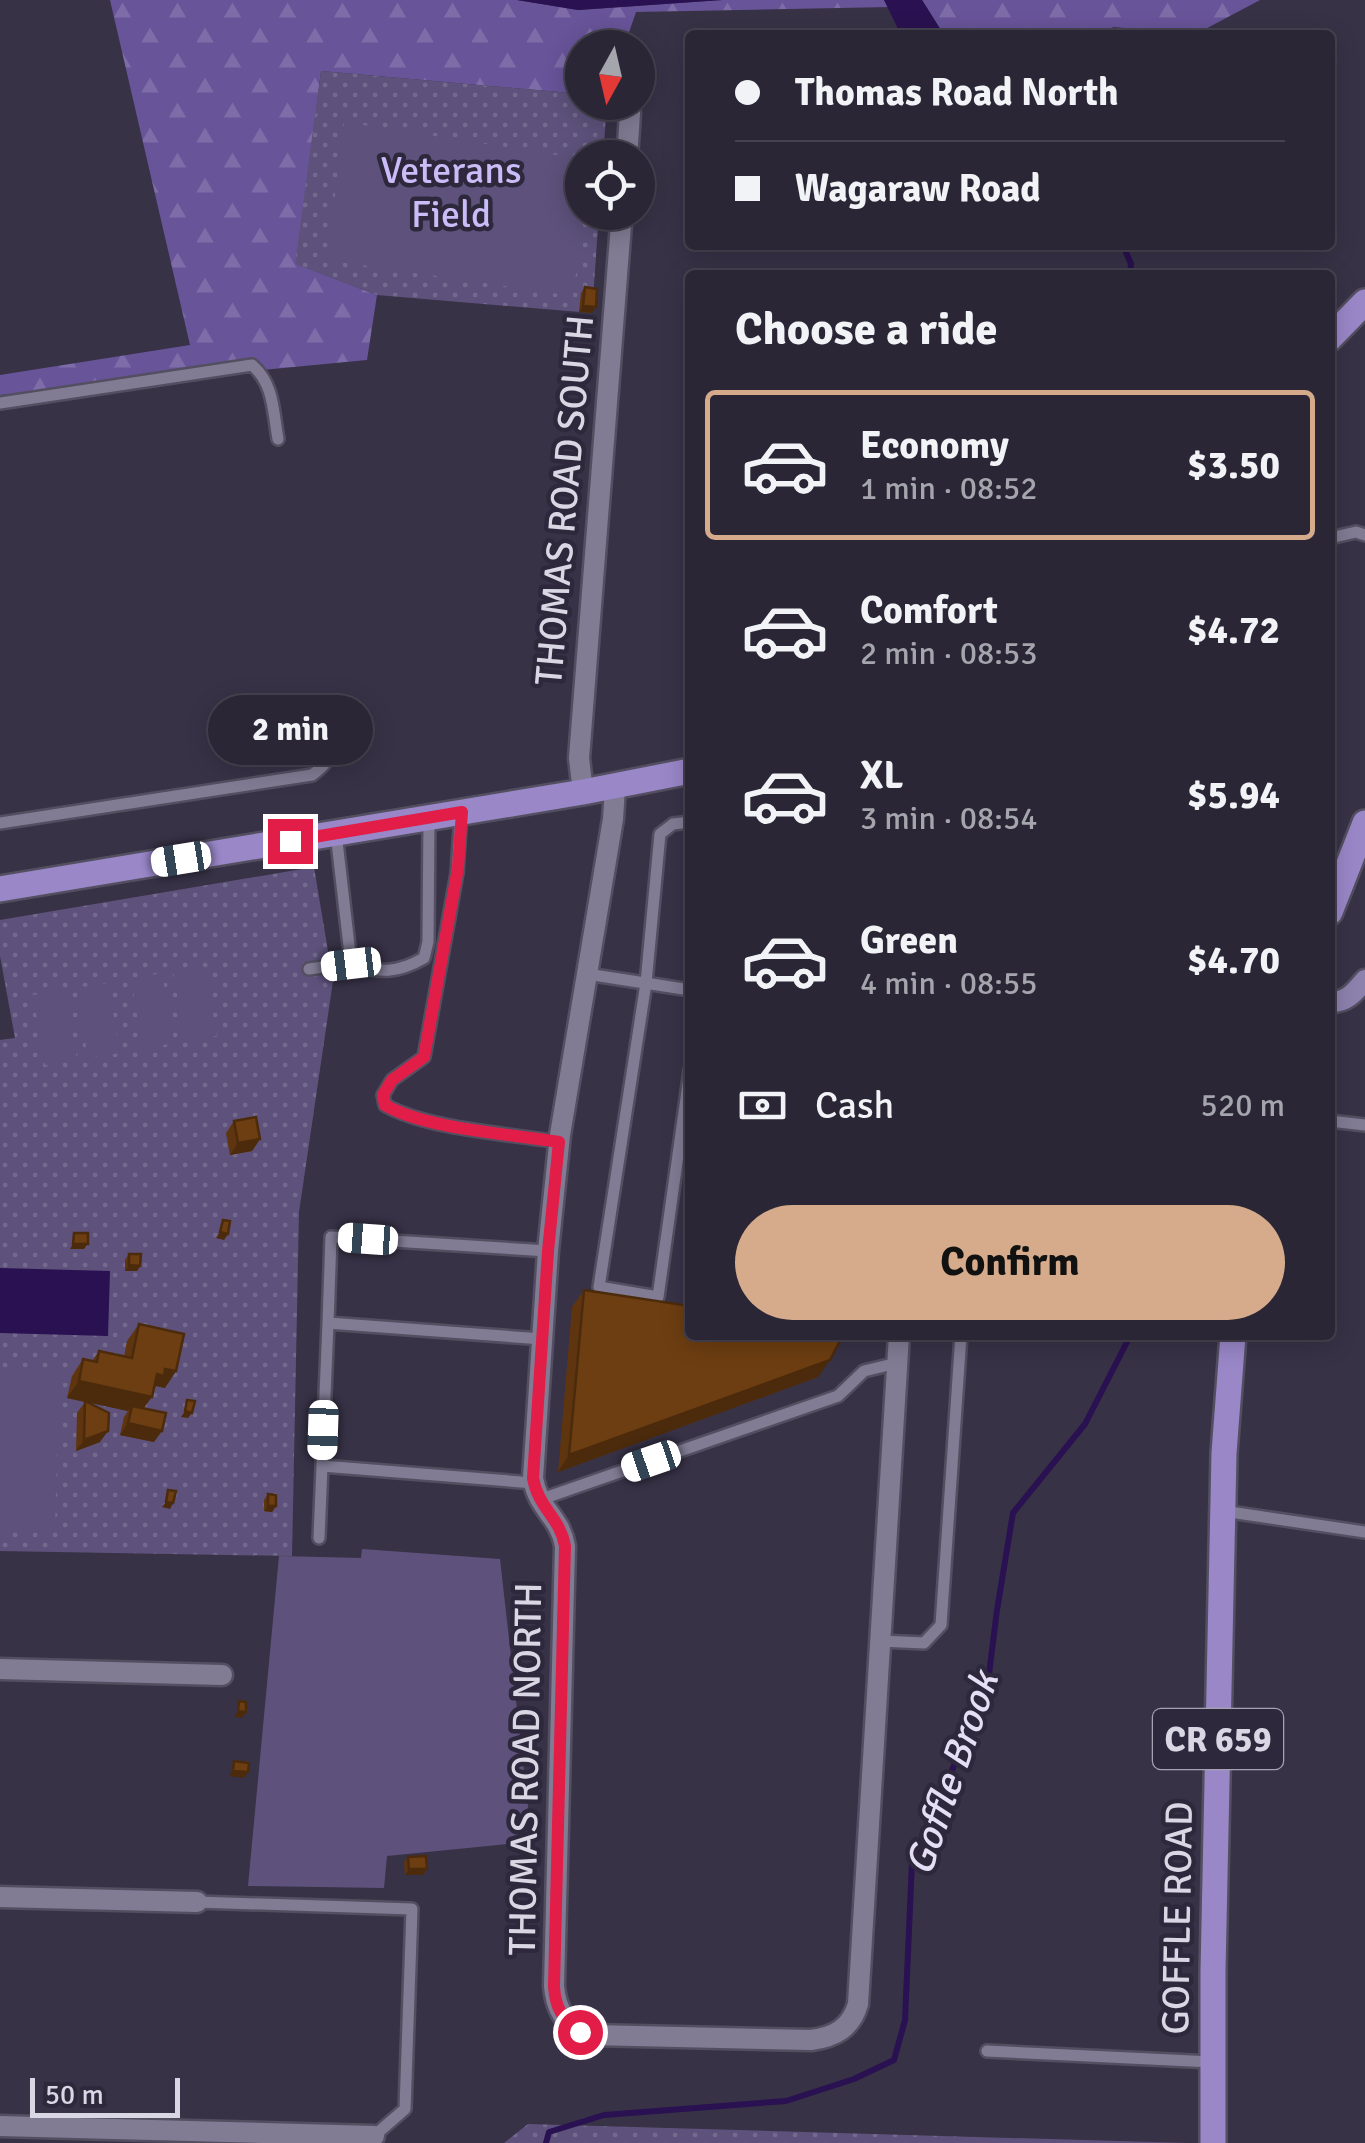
<!DOCTYPE html>
<html lang="en">
<head>
<meta charset="utf-8">
<style>
	body { margin:0; font-family:Signika,sans-serif; background:#363241; color:#f1f3f6; height:100vh; display:flex; flex-direction:column; font-size:38px; white-space:nowrap }
	* { box-sizing:border-box; margin:0 }
	p { font-size:32px; color:#a5a5ad }
	.icon { flex:none; width:55px; height:55px; fill:none; stroke:currentColor; stroke-width:2; stroke-linecap:round; stroke-linejoin:round }
	.map { position:relative; flex:1; overflow:hidden }
	.panel { position:absolute; left:685px; top:270px; width:650px; height:1070px; display:flex; flex-direction:column; background:#2a2635; border-radius:10px; box-shadow:0 5px 25px #0003,0 0 0 2px #464350 }
	.panel>* { flex:none }
	.top-card { position:absolute; left:685px; top:30px; width:650px; height:220px; border-radius:10px; box-shadow:0 5px 25px #0003,0 0 0 2px #464350; display:grid; align-content:center; height:220px; padding:0 50px; background:#2a2635 }
	.needle { width:65px; rotate:188deg }
	.tools { position:absolute; left:565px; top:30px; display:grid; gap:20px }
	.tools a { display:grid; place-items:center; width:90px; height:90px; border-radius:50%; background:#2a2635; box-shadow:0 5px 25px #0003,0 0 0 2px #464350; font-size:50px }
	.scale { position:absolute; left:30px; bottom:25px; width:150px; box-sizing:border-box; padding-left:10px; border:5px solid #dad7e5; border-top:0; font-size:28px; line-height:35px; white-space:nowrap; color:#dad7e5; -webkit-text-stroke:8px #2e283d; paint-order:stroke }
	.end { position:absolute; width:45px; height:45px; margin:-22px; border:12px solid #e11d48; background:#fff; box-shadow:0 0 0 5px #fff }
	.from { border-radius:50% }
	.bubble { position:absolute; height:70px; border-radius:35px; background:#2a2635; box-shadow:0 5px 25px #0003,0 0 0 2px #464350; font-size:32px; font-weight:800; line-height:70px; text-align:center }
	.car { position:absolute; width:30px; height:60px; margin:-30px -15px; border-radius:12px; box-shadow:0 0 8px 2px #0007; background:linear-gradient(#fff 24%,#345 0 40%,#fff 0 76%,#345 0 86%,#fff 0) }
	.top-card b { display:flex; align-items:center; gap:35px; height:95px; font-size:38px }
	.top-card b+b { border-top:2px solid #464350 }
	.top-card i { width:25px; height:25px; background:#f1f3f6 }
	ul { padding:0; list-style:none }
	li { display:flex; align-items:center; gap:30px; height:150px; margin:0 20px 15px; padding:0 30px; border:5px solid transparent; border-radius:10px }
	li div { flex:1 }
	li b { display:block; font-size:38px }
	li em { font-style:normal; font-weight:800 }
	li.selected { border-color:#d6ab8b }
	li>.icon { width:90px; height:90px; stroke-width:1.5 }
	h2 { padding:0 50px; font-size:45px; line-height:120px }
	.pay { display:flex; align-items:center; gap:25px; height:110px; padding:0 50px; font-size:38px }
	.pay p { margin-inline-start:auto }
	.primary-button { display:flex; gap:20px; margin-top:auto; padding:20px 50px }
	.primary-button a { flex:1; height:115px; border-radius:60px; background:#d6ab8b; color:#111; font-size:40px; font-weight:800; line-height:115px; text-align:center }
	.map>svg:first-child { display:block }
	.forest { fill:url(#forest-firs) }
	.park { fill:url(#park-dots) }
	.pitch { fill:#5e527c }
	.water { fill:#2a1151 }
	.lines { fill:none; stroke-linecap:round; stroke-linejoin:round }
	.stream { stroke:#2a1151; stroke-width:6 }
	.lane-casing { stroke:#534f61; stroke-width:16 }
	.street-casing { stroke:#534f61; stroke-width:25 }
	.secondary-casing { stroke:#534f61; stroke-width:25 }
	.primary-casing { stroke:#534f61; stroke-width:30 }
	.lane { stroke:#817c94; stroke-width:11 }
	.street { stroke:#817c94; stroke-width:20 }
	.secondary { stroke:#8d82ae; stroke-width:20 }
	.primary { stroke:#9987c8; stroke-width:25 }
	.wall { fill:#5e350f }
	.shaded-wall { fill:#4c2b0c }
	.building { fill:#6d3e11; stroke:#4c2b0c; stroke-width:2.5 }
	.route { stroke:#e11d48; stroke-width:12 }
	.labels { text-anchor:middle; stroke-width:9; stroke-linejoin:round; paint-order:stroke }
	.shield { fill:#2e283d; stroke:#a6a2b3; stroke-width:2.5 }
	.shield-label { font-size:35px; font-weight:bold; fill:#dad7e5 }
	.park-label { font-size:38px; fill:#cabcf7; stroke:#2e283d }
	.street-label { font-size:38px; fill:#dad7e5; stroke:#2e283d }
	.water-label { font-size:40px; font-style:italic; fill:#e4dff4; stroke:#2e283d }
</style>
</head>
<body>
<div class="map">
<svg width="1365" height="2143" viewBox="0 0 1365 2143">
	<defs>
		<pattern id="forest-firs" width="22" height="20" patternUnits="userSpaceOnUse" patternTransform="scale(2.5)"><rect width="22" height="20" fill="#685499"/><path d="M5 1l3.5 6h-7zM16 11l3.5 6h-7z" fill="#7d6ca7"/></pattern>
		<pattern id="park-dots" width="8" height="8" patternUnits="userSpaceOnUse" patternTransform="scale(2.5)"><rect width="8" height="8" fill="#5e527c"/><path d="M2 2h.1M6 6h.1" fill="none" stroke="#746a8e" stroke-width="1.8" stroke-linecap="round"/></pattern>
	</defs>
	<rect width="100%" height="100%" fill="#383247"/>
	<path class="forest" d="M110,0H517L578,10L722,0H884L889,7L636,12L624,47L582,48V94L321,71L296,264L377,295L367,360L0,395V375L190,345Z
		M922,0H1260L1196,34L1113,27L1107,35H944Z"/>
	<path class="park" d="M321,71L582,94V102L607,103L603,157L582,158V212L599,213L592,313L377,295L295,264Z
		M314,867L333,981L299,1212L292,1556L0,1551V1040L15,1038L0,956V920Z
		M528,2124L1187,2143H504Z"/>
	<path class="pitch" d="M344,122L582,159L584,213L573,296L327,260Z
		M204,966L217,1036L185,1041L173,971Z
		M162,973L174,1043L143,1049L131,979Z
		M108,983L120,1053L88,1058L76,988Z
		M65,989L77,1059L45,1065L33,995Z
		M0,1367L59,1368L55,1529L0,1527Z
		M362,1549L500,1559L528,1807C526,1828 528,1834 508,1844L387,1856L384,1888L248,1886L279,1556L361,1558Z"/>
	<path class="water" d="M517,0H722L578,10Z
		M884,0H922L944,35H901Z
		M0,1268L110,1271L108,1336L0,1333Z"/>
	<g class="lines">
		<path class="stream" d="M1123,245L1131,264L1130,275
			M546,2143L549,2132L604,2115L786,2101L854,2079L894,2060L905,2020L912,1862L987,1690L997,1610L1013,1513L1085,1424L1127,1342L1128,1335"/>
		<defs>
			<path id="lane" d="M0,403L252,365C274,384 273,411 278,439
				M1330,538L1356,532L1365,535
				M461,812L457,873L424,1057L392,1080L383,1095L385,1105C426,1129 510,1134 559,1142
				M690,822L673,824L660,834L646,983L599,1287L658,1297L690,1070
				M0,823L312,775C324,766 329,762 327,747
				M336,833L351,963C379,974 398,973 424,958L428,942L429,818
				M309,969L351,963
				M587,974L690,990
				M1330,1121L1365,1125
				M542,1339L328,1323L331,1237L548,1251
				M322,1466L534,1483
				M539,1500L838,1396L864,1371L897,1363
				M1223,1511L1365,1532
				M319,1538L328,1323
				M880,1641L924,1643L941,1625L961,1335
				M197,1902L412,1909L405,2109L374,2136
				M987,2051L1212,2062"/>
			<path id="street" d="M627,158L630,113
				M615,787L613,819L560,1135L548,1251L533,1478C538,1510 560,1516 565,1546L554,1986C556,2011 567,2028 592,2035L811,2040C835,2037 851,2028 858,2004L899,1335
				M583,792L579,758L622,212
				M0,1669L222,1675
				M0,1897L197,1902
				M0,2126L374,2136"/>
			<path id="secondary" d="M1330,1002C1346,1003 1355,992 1365,980"/>
			<path id="primary" d="M1330,338L1365,302
				M0,889L583,792L690,771
				M1330,912L1365,823
				M1213,2143V1971L1224,1453L1233,1335"/>
		</defs>
		<use href="#lane" class="lane-casing"/>
		<use href="#street" class="street-casing"/>
		<use href="#secondary" class="secondary-casing"/>
		<use href="#primary" class="primary-casing"/>
		<use href="#lane" class="lane"/>
		<use href="#street" class="street"/>
		<use href="#secondary" class="secondary"/>
		<use href="#primary" class="primary"/>
	</g>
	<path class="wall" d="M585,287L592,313L579,312L581,293Z
		M234,1121L260,1139L252,1151L230,1155L226,1133Z
		M129,1254L140,1266L137,1271H125V1260Z
		M690,1273V1335L818,1377L558,1472L572,1307L584,1290L685,1305Z
		M139,1324L176,1371L165,1388L156,1386L144,1408L154,1442L120,1435L124,1417L128,1411L87,1402L100,1442L76,1451L77,1413L85,1402L67,1398L72,1376L83,1359L92,1361L99,1351L124,1357L127,1341Z
		M268,1494L276,1506L272,1512L264,1511V1500Z
		M408,1857L427,1869L423,1875H405L404,1862Z"/>
	<path class="shaded-wall" d="M583,306L596,307L592,313L579,312Z
		M260,1139L252,1151L230,1155L238,1143Z
		M220,1232L228,1234L224,1240L216,1238Z
		M73,1244H88L84,1249H70Z
		M129,1265L140,1266L137,1271H125Z
		M830,1360L818,1377L558,1472L569,1455Z
		M165,1369L176,1371L165,1388L156,1386L152,1392L157,1374Z
		M79,1381L152,1397L140,1413L132,1406L128,1411L67,1398Z
		M185,1411L192,1413L188,1418L181,1417Z
		M128,1423L162,1431L154,1442L120,1435Z
		M108,1431L100,1442L76,1451L84,1440Z
		M166,1502L173,1503L170,1509L162,1507Z
		M268,1506H276L272,1512L264,1511Z
		M238,1711L246,1712L242,1718L234,1717Z
		M233,1771L248,1772L244,1778L229,1776Z
		M409,1869H427L423,1875H405Z"/>
	<path class="building" d="M585,287L597,289L596,307L583,306Z
		M256,1117L260,1139L238,1143L234,1121Z
		M223,1220L230,1221L228,1234L220,1232Z
		M74,1233H88V1244H73Z
		M129,1254H141L140,1266L129,1265Z
		M584,1290L690,1306V1335H843L830,1360L569,1455Z
		M139,1324L184,1334L176,1371L165,1369L164,1376L157,1374L152,1397L79,1381L83,1359L97,1362L99,1351L132,1358Z
		M187,1400L195,1401L192,1413L185,1411Z
		M85,1401L109,1413L108,1431L84,1440Z
		M132,1406L166,1413L162,1431L128,1423Z
		M168,1490L176,1491L173,1503L166,1502Z
		M268,1494L276,1495V1506H268Z
		M239,1701L246,1702V1712L238,1711Z
		M234,1761L249,1763L248,1772L233,1771Z
		M426,1856L427,1869H409L408,1857Z"/>
	<g class="lines">
		<path class="route" d="M290,841L462,812L458,868L424,1057L392,1080L383,1095L385,1105C425,1129 511,1134 559,1142L548,1251L533,1478C538,1508 560,1517 565,1546L554,1986C555,2007 562,2019 580,2032"/>
	</g>
	<g class="labels">
		<rect class="shield" x="1153" y="1709" width="130" height="60" rx="8"/>
		<g class="shield-label">
			<text x="1218" y="1751">CR 659</text>
		</g>
		<g class="park-label">
			<text x="451" y="183">Veterans<tspan x="451" dy="44">Field</tspan></text>
		</g>
		<g class="street-label">
			<text transform="translate(564 500) rotate(-85)" y="13">THOMAS ROAD SOUTH</text>
			<text transform="translate(525 1769) rotate(-89)" y="13">THOMAS ROAD NORTH</text>
			<text transform="translate(1177 1918) rotate(-89)" y="13">GOFFLE ROAD</text>
		</g>
		<g class="water-label">
			<text transform="translate(951 1773) rotate(-71)" y="14">Goffle Brook</text>
		</g>
	</g>
</svg>
<div class="tools">
<a><svg class="needle" viewBox="-14 -14 28 28"><path d="M0-13l5 13h-10z" fill="#e53935"/><path d="M0 13l5-13h-10z" fill="#a5a5ad"/></svg></a>
<a><svg class="icon" aria-label="locate" viewBox="0 0 24 24"><circle cx="12" cy="12" r="6"/><path d="M12 2v4M12 18v4M2 12h4M18 12h4"/></svg></a>
</div>
<div class="scale">50 m</div>
<i class="end from" style="left:580px;top:2032px"></i>
<i class="end" style="left:290px;top:841px"></i>
<div class="bubble" style="left:208px;top:695px;width:165px">2 min</div>
<i class="car" style="left:181px;top:859px;rotate:261deg"></i>
<i class="car" style="left:351px;top:964px;rotate:263deg"></i>
<i class="car" style="left:368px;top:1239px;rotate:274deg"></i>
<i class="car" style="left:323px;top:1430px;rotate:182deg"></i>
<i class="car" style="left:651px;top:1461px;rotate:251deg"></i>
<div class="top-card">
<b><i class="from"></i>Thomas Road North</b>
<b><i></i>Wagaraw Road</b>
</div>
<section class="panel">
<h2>Choose a ride</h2>
<ul>
<li class="selected"><svg class="icon" aria-label="car" viewBox="0 0 24 24"><path d="M5 17H2v-5l4-1 3-4h7l3 4 3 1v5h-3M9 17h6M6 11h13"/><circle cx="7" cy="17" r="2"/><circle cx="17" cy="17" r="2"/></svg><div><b>Economy</b><p>1 min · 08:52</p></div><em>$3.50</em></li>
<li><svg class="icon" aria-label="car" viewBox="0 0 24 24"><path d="M5 17H2v-5l4-1 3-4h7l3 4 3 1v5h-3M9 17h6M6 11h13"/><circle cx="7" cy="17" r="2"/><circle cx="17" cy="17" r="2"/></svg><div><b>Comfort</b><p>2 min · 08:53</p></div><em>$4.72</em></li>
<li><svg class="icon" aria-label="car" viewBox="0 0 24 24"><path d="M5 17H2v-5l4-1 3-4h7l3 4 3 1v5h-3M9 17h6M6 11h13"/><circle cx="7" cy="17" r="2"/><circle cx="17" cy="17" r="2"/></svg><div><b>XL</b><p>3 min · 08:54</p></div><em>$5.94</em></li>
<li><svg class="icon" aria-label="car" viewBox="0 0 24 24"><path d="M5 17H2v-5l4-1 3-4h7l3 4 3 1v5h-3M9 17h6M6 11h13"/><circle cx="7" cy="17" r="2"/><circle cx="17" cy="17" r="2"/></svg><div><b>Green</b><p>4 min · 08:55</p></div><em>$4.70</em></li>
</ul>
<div class="pay"><svg class="icon" aria-label="cash" viewBox="0 0 24 24"><path d="M3 7h18v10H3z"/><circle cx="12" cy="12" r="2"/></svg>Cash<p>520 m</p></div>
<div class="primary-button"><a>Confirm</a></div>
</section>
</div>
</body>
</html>
